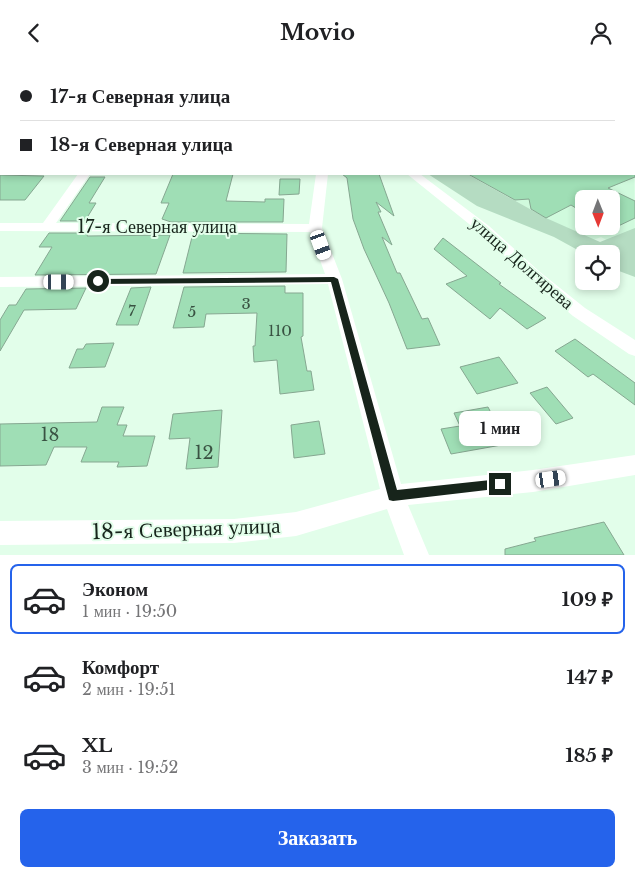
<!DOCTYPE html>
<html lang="ru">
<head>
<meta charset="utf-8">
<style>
	body { margin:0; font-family:"Libre Baskerville",serif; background:#f6f6f6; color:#202124; height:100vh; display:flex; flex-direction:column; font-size:19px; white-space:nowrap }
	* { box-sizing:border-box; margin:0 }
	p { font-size:16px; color:#757577 }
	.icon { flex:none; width:28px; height:28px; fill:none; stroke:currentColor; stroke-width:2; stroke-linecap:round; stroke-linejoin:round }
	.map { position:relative; height:490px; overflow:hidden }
	.drawer { display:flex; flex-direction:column; background:#fff; flex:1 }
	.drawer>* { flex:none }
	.top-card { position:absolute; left:0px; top:0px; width:635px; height:110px; box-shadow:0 2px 8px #0003; display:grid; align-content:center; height:110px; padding:0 20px; background:#fff }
	.needle { width:32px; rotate:179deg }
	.fabs { position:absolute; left:575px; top:125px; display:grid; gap:10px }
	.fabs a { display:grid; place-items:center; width:45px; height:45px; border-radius:8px; background:#fff; box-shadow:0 2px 8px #0003; font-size:25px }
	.end { position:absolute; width:22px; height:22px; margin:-11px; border:6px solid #17241b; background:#fff; box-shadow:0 0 0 2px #fff }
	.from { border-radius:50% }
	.bubble { position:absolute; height:35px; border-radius:8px; background:#fff; box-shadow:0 2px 8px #0003; font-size:16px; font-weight:700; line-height:35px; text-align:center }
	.car { position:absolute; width:15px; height:30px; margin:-15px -8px; border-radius:6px; box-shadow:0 0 4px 1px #0007; background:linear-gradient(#fff 24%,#345 0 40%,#fff 0 76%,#345 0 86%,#fff 0) }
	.top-card b { display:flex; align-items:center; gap:18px; height:48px; font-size:19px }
	.top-card b+b { border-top:1px solid #e0e0e0 }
	.top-card i { width:12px; height:12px; background:#202124 }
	ul { padding:9px 0 0; list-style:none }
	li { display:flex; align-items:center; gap:15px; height:70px; margin:0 10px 8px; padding:0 10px; border:2px solid transparent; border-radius:8px }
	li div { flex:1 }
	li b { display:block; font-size:19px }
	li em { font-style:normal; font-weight:700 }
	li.active { border-color:#2563eb }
	li>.icon { width:45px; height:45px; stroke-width:1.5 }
	.cta { display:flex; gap:10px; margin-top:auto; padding:10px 20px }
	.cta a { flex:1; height:58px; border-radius:8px; background:#2563eb; color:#fff; font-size:20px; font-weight:700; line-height:58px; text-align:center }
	header { display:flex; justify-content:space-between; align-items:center; height:65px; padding:0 20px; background:#fff; font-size:22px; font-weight:700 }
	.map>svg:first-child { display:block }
	.built { fill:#d0fadd; fill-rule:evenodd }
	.green { fill:#b5dcc2 }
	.building { fill:#9fdeb5; stroke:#86a791 }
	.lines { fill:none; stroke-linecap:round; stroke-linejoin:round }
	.lane { fill:#fff; fill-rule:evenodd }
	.street { fill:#fff; fill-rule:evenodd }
	.route { fill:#17241b }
	.labels { text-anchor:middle; stroke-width:4; stroke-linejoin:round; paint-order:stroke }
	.number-label { font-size:15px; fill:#395242 }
	.street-label { font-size:18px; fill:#17241b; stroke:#e2feea }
	.near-number-label { font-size:18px; fill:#395242 }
	.near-street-label { font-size:21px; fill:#17241b; stroke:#e2feea }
</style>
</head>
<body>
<header><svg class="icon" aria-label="back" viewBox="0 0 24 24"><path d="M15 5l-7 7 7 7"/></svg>Movio<svg class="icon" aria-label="person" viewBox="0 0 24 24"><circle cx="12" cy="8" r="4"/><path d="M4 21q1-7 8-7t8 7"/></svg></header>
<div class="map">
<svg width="635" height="490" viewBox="0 0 635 490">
	<rect width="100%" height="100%" fill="#e2feea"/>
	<path class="built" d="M634,41L635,190L601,172L588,177L468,109H634ZM584,134H611V161H584Z"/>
	<path class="green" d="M428,109H467L546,153L600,177L635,163V212L611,203V189H585L554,172L477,141Z"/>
	<path class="building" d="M173,109H233L226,136L265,137V134H284L283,157H171L162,154L169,138H161Z
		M342,109H379L394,151L376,137L381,147H378L392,180L382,172L397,208H400L422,254L428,253L440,280L407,284L389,238L364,184L353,154L347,113Z
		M468,109H635V112L608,123L635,136V153L612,164L607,161H611V134H584V148L571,140L546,153L531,144L529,134L515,135Z
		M0,110L44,111L25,135H0Z
		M90,112H105L89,138H96L85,156H60Z
		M280,114H300L299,129L279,130Z
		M49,168H88L87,171L170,170L156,209L35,210L52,182H39Z
		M193,168L287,169L286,207L183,208Z
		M443,173L501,218L499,219L546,253L527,264L500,243L490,254L446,219L467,211L434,184Z
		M285,221V228H303V271L301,272L307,306H311L314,325L280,329L277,295L254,297L253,281H255L257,248L206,249L204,262L173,263L184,222Z
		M151,222L138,260H116L131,223Z
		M86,223L76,244L24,245L0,286V255L9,240H16L26,224Z
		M575,274L635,318V340L593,309L588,312L555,286Z
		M114,278L105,302L69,303L77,284H83L86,279Z
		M499,292L518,318L477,329L460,302Z
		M547,322L573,353L556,359L530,328Z
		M102,342H124L117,360H127L123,371H155L147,401L117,402L119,397H81L87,382H54L46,400L0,401V359L97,357Z
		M488,342L507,379L451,389L441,364L460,361L454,348Z
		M222,345L218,402L186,404L190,373L169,374L173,349Z
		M319,356L325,389L294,393L291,360Z
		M604,457L624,490H505V484L536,476L534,473Z"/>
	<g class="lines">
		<path class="lane" d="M634,3H635V5H634Z
			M634,19H635V21H634Z"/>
		<path class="street" d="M323,0H331V1H323Z
			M0,2H1V6H0Z
			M0,64H1V70H0Z
			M78,109H90L56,158L309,159L316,109H328L322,163L342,214L401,419L533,405L635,390V410L533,427L408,440L429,490H404L387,444L296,471L234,478L0,480V456L234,454L296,447L380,424L328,219L0,222V212L325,209L310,167L0,166V158H43Z
			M407,109H420L489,161L540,207L585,243L635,275V291L629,289L573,251L530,215L479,167Z"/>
	</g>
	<path class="route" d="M334,212L338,214L397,425L500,414L504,415L506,419L504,423L393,436L389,435L331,217L98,219L94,216L98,214Z"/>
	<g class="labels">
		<g class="number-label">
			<text x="246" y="244">3</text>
			<text x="132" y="251">7</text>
			<text x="192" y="252">5</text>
			<text x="280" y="271">110</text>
		</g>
		<g class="street-label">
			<text x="157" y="168">17-я Северная улица</text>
			<text transform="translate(522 198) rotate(41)" y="6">улица Долгирева</text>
		</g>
		<g class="near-number-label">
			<text x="50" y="376">18</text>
			<text x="204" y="394">12</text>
		</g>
		<g class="near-street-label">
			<text transform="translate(186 464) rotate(-2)" y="7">18-я Северная улица</text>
		</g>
	</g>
</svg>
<div class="fabs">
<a><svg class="needle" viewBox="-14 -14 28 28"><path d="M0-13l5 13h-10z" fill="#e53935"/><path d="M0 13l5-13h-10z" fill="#757577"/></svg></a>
<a><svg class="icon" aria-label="locate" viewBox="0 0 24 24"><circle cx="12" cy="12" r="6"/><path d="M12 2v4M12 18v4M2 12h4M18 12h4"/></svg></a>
</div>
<i class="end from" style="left:98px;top:216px"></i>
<i class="end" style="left:500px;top:419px"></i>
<div class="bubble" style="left:459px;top:346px;width:82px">1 мин</div>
<i class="car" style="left:321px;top:180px;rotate:160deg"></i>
<i class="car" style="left:59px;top:217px;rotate:90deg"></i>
<i class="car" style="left:551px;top:414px;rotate:82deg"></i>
<div class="top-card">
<b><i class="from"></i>17-я Северная улица</b>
<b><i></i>18-я Северная улица</b>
</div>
</div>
<section class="drawer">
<ul>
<li class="active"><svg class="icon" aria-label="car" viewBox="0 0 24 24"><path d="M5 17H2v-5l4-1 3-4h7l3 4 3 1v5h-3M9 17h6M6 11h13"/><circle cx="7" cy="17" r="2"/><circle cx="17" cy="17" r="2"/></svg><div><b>Эконом</b><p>1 мин · 19:50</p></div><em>109 ₽</em></li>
<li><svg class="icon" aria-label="car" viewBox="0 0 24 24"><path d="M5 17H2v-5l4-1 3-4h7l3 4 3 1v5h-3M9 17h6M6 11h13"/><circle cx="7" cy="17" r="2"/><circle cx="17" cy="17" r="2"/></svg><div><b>Комфорт</b><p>2 мин · 19:51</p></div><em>147 ₽</em></li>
<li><svg class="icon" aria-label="car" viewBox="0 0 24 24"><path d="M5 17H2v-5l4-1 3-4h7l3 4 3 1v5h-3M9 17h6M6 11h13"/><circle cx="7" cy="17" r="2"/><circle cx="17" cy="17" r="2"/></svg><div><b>XL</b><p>3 мин · 19:52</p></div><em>185 ₽</em></li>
</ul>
<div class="cta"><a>Заказать</a></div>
</section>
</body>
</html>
